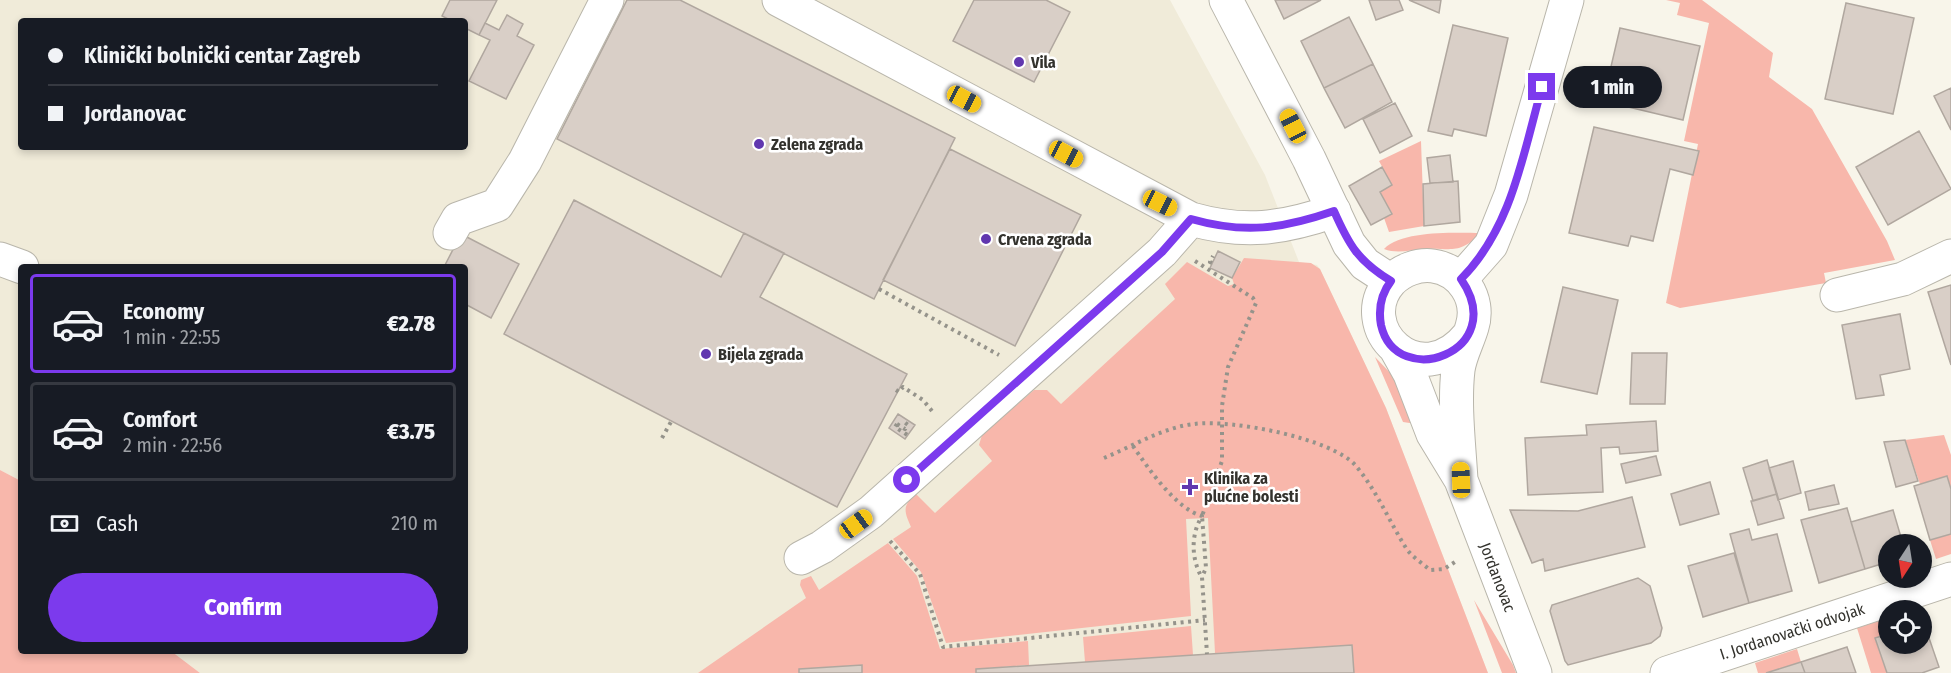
<!DOCTYPE html>
<html lang="en">
<head>
<meta charset="utf-8">
<style>
	body { margin:0; font-family:"Fira Sans Condensed",sans-serif; background:#20242c; color:#f1f3f6; height:100vh; display:flex; flex-direction:column; font-size:22px; white-space:nowrap }
	* { box-sizing:border-box; margin:0 }
	p { font-size:20px; color:#9ea1a6 }
	.icon { flex:none; width:33px; height:33px; fill:none; stroke:currentColor; stroke-width:2; stroke-linecap:round; stroke-linejoin:round }
	.map { position:relative; flex:1; overflow:hidden }
	.panel { position:absolute; left:18px; top:264px; width:450px; height:390px; display:flex; flex-direction:column; background:#171b24; border-radius:6px; box-shadow:0 3px 9px #0003 }
	.panel>* { flex:none }
	.banner { position:absolute; left:18px; top:18px; width:450px; height:132px; border-radius:6px; box-shadow:0 3px 9px #0003; display:grid; align-content:center; height:132px; padding:0 30px; background:#171b24 }
	.needle { width:39px; rotate:192deg }
	.fabs { position:absolute; left:1878px; top:534px; display:grid; gap:12px }
	.fabs a { display:grid; place-items:center; width:54px; height:54px; border-radius:50%; background:#171b24; box-shadow:0 3px 9px #0003; font-size:30px }
	.end { position:absolute; width:27px; height:27px; margin:-14px; border:8px solid #7c3aed; background:#fff; box-shadow:0 0 0 3px #fff }
	.from { border-radius:50% }
	.bubble { position:absolute; height:42px; border-radius:21px; background:#171b24; box-shadow:0 3px 9px #0003; font-size:20px; font-weight:800; line-height:42px; text-align:center }
	.car { position:absolute; width:18px; height:36px; margin:-18px -9px; border-radius:8px; box-shadow:0 0 4px 2px #0007; background:linear-gradient(#f5c518 24%,#345 0 40%,#f5c518 0 76%,#345 0 86%,#f5c518 0) }
	.banner b { display:flex; align-items:center; gap:21px; height:57px; font-size:22px }
	.banner b+b { border-top:2px solid #363941 }
	.banner i { width:15px; height:15px; background:#f1f3f6 }
	ul { padding:10px 0 0; list-style:none }
	li { display:flex; align-items:center; gap:18px; height:99px; margin:0 12px 9px; padding:0 18px; border:3px solid #363941; border-radius:6px }
	li div { flex:1 }
	li b { display:block; font-size:22px }
	li em { font-style:normal; font-weight:800 }
	li.on { border-color:#7c3aed }
	li>.icon { width:54px; height:54px; stroke-width:1.5 }
	.pay { display:flex; align-items:center; gap:15px; height:66px; padding:0 30px; font-size:22px }
	.pay p { margin-inline-start:auto }
	.primary-button { display:flex; gap:12px; margin-top:auto; padding:12px 30px }
	.primary-button a { flex:1; height:69px; border-radius:36px; background:#7c3aed; color:#fff; font-size:24px; font-weight:800; line-height:69px; text-align:center }
	.map>svg:first-child { display:block }
	.built { fill:#f0ebd9; fill-rule:evenodd }
	.green { fill:#f8b7ab }
	.building { fill:#d9cfc7; stroke:#b0a79f; stroke-width:1.5 }
	.lines { fill:none; stroke-linecap:round; stroke-linejoin:round }
	.minor-casing { stroke:#b9b6ab; stroke-width:35 }
	.major-casing { stroke:#b9b6ab; stroke-width:35 }
	.path { stroke:#95938b; stroke-width:4; stroke-dasharray:3 4.5; stroke-linecap:butt }
	.minor { stroke:#fff; stroke-width:33 }
	.major { stroke:#fff; stroke-width:33 }
	.route { stroke:#7c3aed; stroke-width:8 }
	.poi-dot { fill:#6137af; stroke:#fff; stroke-width:2 }
	.labels { text-anchor:middle; stroke-width:5; stroke-linejoin:round; paint-order:stroke }
	.poi-label { font-size:16px; font-weight:bold; fill:#33322d; stroke:#fff; text-anchor:start }
	.street-label { font-size:16px; fill:#33322d; stroke:#fff }
</style>
</head>
<body>
<div class="map">
<svg width="1951" height="673" viewBox="0 0 1951 673">
	<rect width="100%" height="100%" fill="#f8f5ea"/>
	<path class="built" d="M0,0H1170L1265,175L1299,262L1317,265L1320,269L1386,408L1488,673H200L171,651H465V267H21V481L0,470ZM21,21H465V147H21Z"/>
	<path class="green" d="M1666,0H1702L1773,53L1769,77L1812,109L1887,241L1895,260L1824,273L1826,283L1680,308L1666,303L1698,144L1684,141L1709,23L1677,15L1680,3Z
		M1421,141L1424,226L1389,232L1384,218L1392,213L1380,192L1392,185L1379,161Z
		M1481,233C1458,256 1451,247 1423,249C1410,250 1397,254 1384,249C1403,230 1455,233 1481,233Z
		M1244,258L1311,263L1320,269L1386,408L1488,673H1354L1352,645L1215,653L1208,518L1186,519L1191,616L946,643L921,572L893,539L911,527C904,511 902,506 916,494L935,513L992,461L979,445L982,435L1034,390H1047L1061,404L1175,299L1165,284L1187,262L1228,286L1234,284L1232,278Z
		M1375,357L1397,380L1416,424L1403,422Z
		M1944,435L1951,455V489L1947,476L1920,484L1905,440Z
		M0,470L21,481V651H171L200,673H0Z
		M1951,534V554L1936,559L1930,540Z
		M888,543L917,576L940,649L1028,641L1029,665L976,669V673H862L861,665L799,669V673H698L806,598L800,585L801,580L811,576L819,590Z
		M1474,600L1513,665L1516,673H1502Z
		M1888,618V634L1875,639L1887,673H1871L1857,628Z
		M1191,626L1193,655L1085,662L1083,637Z
		M1797,649L1801,662L1766,673H1758L1755,663Z"/>
	<path class="building" d="M450,0H497L479,35L465,28V21H452L442,16Z
		M627,0H680L955,138L874,299L557,139Z
		M974,0H1046L1070,12L1034,82L953,41Z
		M1275,0H1321L1284,19Z
		M1369,0H1399L1403,10L1376,20Z
		M1409,0H1441L1439,13Z
		M1846,3L1914,18L1893,114L1825,99Z
		M507,15L523,24L517,36L534,45L506,99L469,81L490,40L479,35L485,23L499,30Z
		M1349,17L1373,64L1324,88L1301,41Z
		M1453,25L1508,38L1486,136L1454,129L1452,136L1428,131Z
		M1620,28L1700,46L1683,120L1603,101Z
		M1373,64L1392,102L1345,128L1324,88Z
		M1951,88V130L1934,96Z
		M1395,103L1412,136L1380,153L1363,119Z
		M1594,127L1699,151L1693,175L1670,169L1653,241L1631,236L1628,246L1569,233Z
		M1919,131L1951,189L1888,225L1856,167Z
		M950,149L1081,215L1015,346L883,280Z
		M1450,155L1453,182L1430,183L1427,158Z
		M1382,167L1392,185L1380,192L1392,214L1371,225L1349,186Z
		M1458,181L1460,222L1424,226L1423,184Z
		M574,200L721,277L744,233L784,253L760,297L907,374L837,507L504,334Z
		M461,234L519,264L491,318L465,304V267H444Z
		M1218,251L1240,262L1232,278L1210,268Z
		M1951,285V365L1928,292Z
		M1563,287L1618,300L1597,394L1541,382Z
		M1900,314L1910,369L1880,375L1884,395L1856,399L1842,325Z
		M1632,353H1667L1665,404H1630Z
		M898,414L915,425L905,439L889,428Z
		M1656,421L1658,451L1620,454L1619,447L1601,448L1603,492L1528,495L1525,438L1587,435L1586,425Z
		M1905,440L1918,481L1896,487L1884,442Z
		M1656,456L1661,475L1626,483L1621,464Z
		M1767,460L1777,494L1753,501L1743,468Z
		M1793,461L1801,493L1778,500L1769,468Z
		M1947,476L1951,489V534L1930,540L1914,486Z
		M1710,482L1719,514L1680,525L1671,494Z
		M1834,485L1839,504L1809,510L1805,492Z
		M1777,494L1784,518L1758,525L1751,501Z
		M1632,497L1645,547L1545,571L1543,559L1532,563L1510,510L1578,511Z
		M1847,508L1865,569L1819,583L1801,520Z
		M1893,510L1903,544H1888V562L1865,569L1851,522Z
		M1749,529L1752,540L1777,534L1792,591L1749,603L1730,534Z
		M1734,553L1749,603L1703,617L1688,566Z
		M1638,578L1650,586L1662,628L1660,636L1651,643L1568,665L1565,661L1550,611L1552,605Z
		M1888,634V644H1922V638L1928,635L1939,667L1922,673H1887L1875,638Z
		M1352,645L1354,673H976V669Z
		M1847,647L1856,673H1805L1801,662Z
		M1801,662L1805,673H1766Z
		M862,665V673H799V669Z"/>
	<g class="lines">
		<defs>
			<path id="minor" d="M779,0L1191,219C1244,234 1282,229 1334,211
				M450,233L458,219L497,205L525,161L607,0
				M0,259L22,267
				M1461,279L1491,245L1511,195L1567,0
				M1837,295L1903,279L1951,256
				M801,558L822,547L871,512L1162,252L1191,219
				M1667,673L1951,579"/>
			<path id="major" d="M1226,0L1309,159L1349,244L1365,264L1391,281
				M1396,349L1410,374L1433,434L1461,480L1535,673
				M1461,480C1459,445 1454,405 1458,370C1460,355 1468,341 1472,327C1481,298 1461,270 1433,266C1418,264 1402,270 1391,281C1350,326 1419,397 1469,335"/>
		</defs>
		<use href="#minor" class="minor-casing"/>
		<use href="#major" class="major-casing"/>
		<path class="path" d="M1195,261L1253,298L1256,303L1228,367L1222,406V461L1202,516L1206,568L1202,577L1207,654
			M1212,263L1210,262L1213,256
			M879,289L999,355
			M896,390L899,392L903,387L923,400L932,411
			M897,424L895,427L909,436
			M897,424L905,429L908,425L902,420
			M662,438L672,420
			M1133,446C1148,468 1176,509 1202,516C1191,534 1191,557 1201,576
			M1104,458C1133,446 1164,427 1194,424C1231,419 1332,438 1356,466C1377,491 1389,521 1406,548C1412,557 1422,563 1430,570L1444,569L1455,562
			M890,541L920,574L943,647L1205,620
			M1923,624L1926,633"/>
		<use href="#minor" class="minor"/>
		<use href="#major" class="major"/>
	</g>
	<g class="lines">
		<path class="route" d="M907,480L1162,252L1191,219C1244,234 1282,229 1334,211C1349,245 1358,261 1391,281C1381,294 1378,308 1381,325C1396,392 1511,352 1461,279C1512,228 1523,154 1542,87"/>
	</g>
	<g class="poi-dot">
		<circle cx="1019" cy="62" r="6"/>
		<circle cx="759" cy="144" r="6"/>
		<circle cx="986" cy="239" r="6"/>
		<circle cx="706" cy="354" r="6"/>
		<path d="M1187 478h6v6h6v6h-6v6h-6v-6h-6v-6h6z"/>
	</g>
	<g class="labels">
		<g class="poi-label">
			<text x="1031" y="68">Vila</text>
			<text x="771" y="150">Zelena zgrada</text>
			<text x="998" y="245">Crvena zgrada</text>
			<text x="718" y="360">Bijela zgrada</text>
			<text x="1204" y="484">Klinika za<tspan x="1204" dy="18">plućne bolesti</tspan></text>
		</g>
		<g class="street-label">
			<text transform="translate(1498 577) rotate(69)" y="6">Jordanovac</text>
			<text transform="translate(1792 631) rotate(-18)" y="6">I. Jordanovački odvojak</text>
		</g>
	</g>
</svg>
<div class="fabs">
<a><svg class="needle" viewBox="-14 -14 28 28"><path d="M0-13l5 13h-10z" fill="#e53935"/><path d="M0 13l5-13h-10z" fill="#9ea1a6"/></svg></a>
<a><svg class="icon" aria-label="locate" viewBox="0 0 24 24"><circle cx="12" cy="12" r="6"/><path d="M12 2v4M12 18v4M2 12h4M18 12h4"/></svg></a>
</div>
<i class="end from" style="left:907px;top:480px"></i>
<i class="end" style="left:1542px;top:87px"></i>
<div class="bubble" style="left:1563px;top:66px;width:99px">1 min</div>
<i class="car" style="left:964px;top:99px;rotate:118deg"></i>
<i class="car" style="left:1293px;top:126px;rotate:333deg"></i>
<i class="car" style="left:1066px;top:154px;rotate:118deg"></i>
<i class="car" style="left:1160px;top:203px;rotate:116deg"></i>
<i class="car" style="left:1461px;top:480px;rotate:358deg"></i>
<i class="car" style="left:856px;top:524px;rotate:54deg"></i>
<div class="banner">
<b><i class="from"></i>Klinički bolnički centar Zagreb</b>
<b><i></i>Jordanovac</b>
</div>
<section class="panel">
<ul>
<li class="on"><svg class="icon" aria-label="car" viewBox="0 0 24 24"><path d="M5 17H2v-5l4-1 3-4h7l3 4 3 1v5h-3M9 17h6M6 11h13"/><circle cx="7" cy="17" r="2"/><circle cx="17" cy="17" r="2"/></svg><div><b>Economy</b><p>1 min · 22:55</p></div><em>€2.78</em></li>
<li><svg class="icon" aria-label="car" viewBox="0 0 24 24"><path d="M5 17H2v-5l4-1 3-4h7l3 4 3 1v5h-3M9 17h6M6 11h13"/><circle cx="7" cy="17" r="2"/><circle cx="17" cy="17" r="2"/></svg><div><b>Comfort</b><p>2 min · 22:56</p></div><em>€3.75</em></li>
</ul>
<div class="pay"><svg class="icon" aria-label="cash" viewBox="0 0 24 24"><path d="M3 7h18v10H3z"/><circle cx="12" cy="12" r="2"/></svg>Cash<p>210 m</p></div>
<div class="primary-button"><a>Confirm</a></div>
</section>
</div>
</body>
</html>
